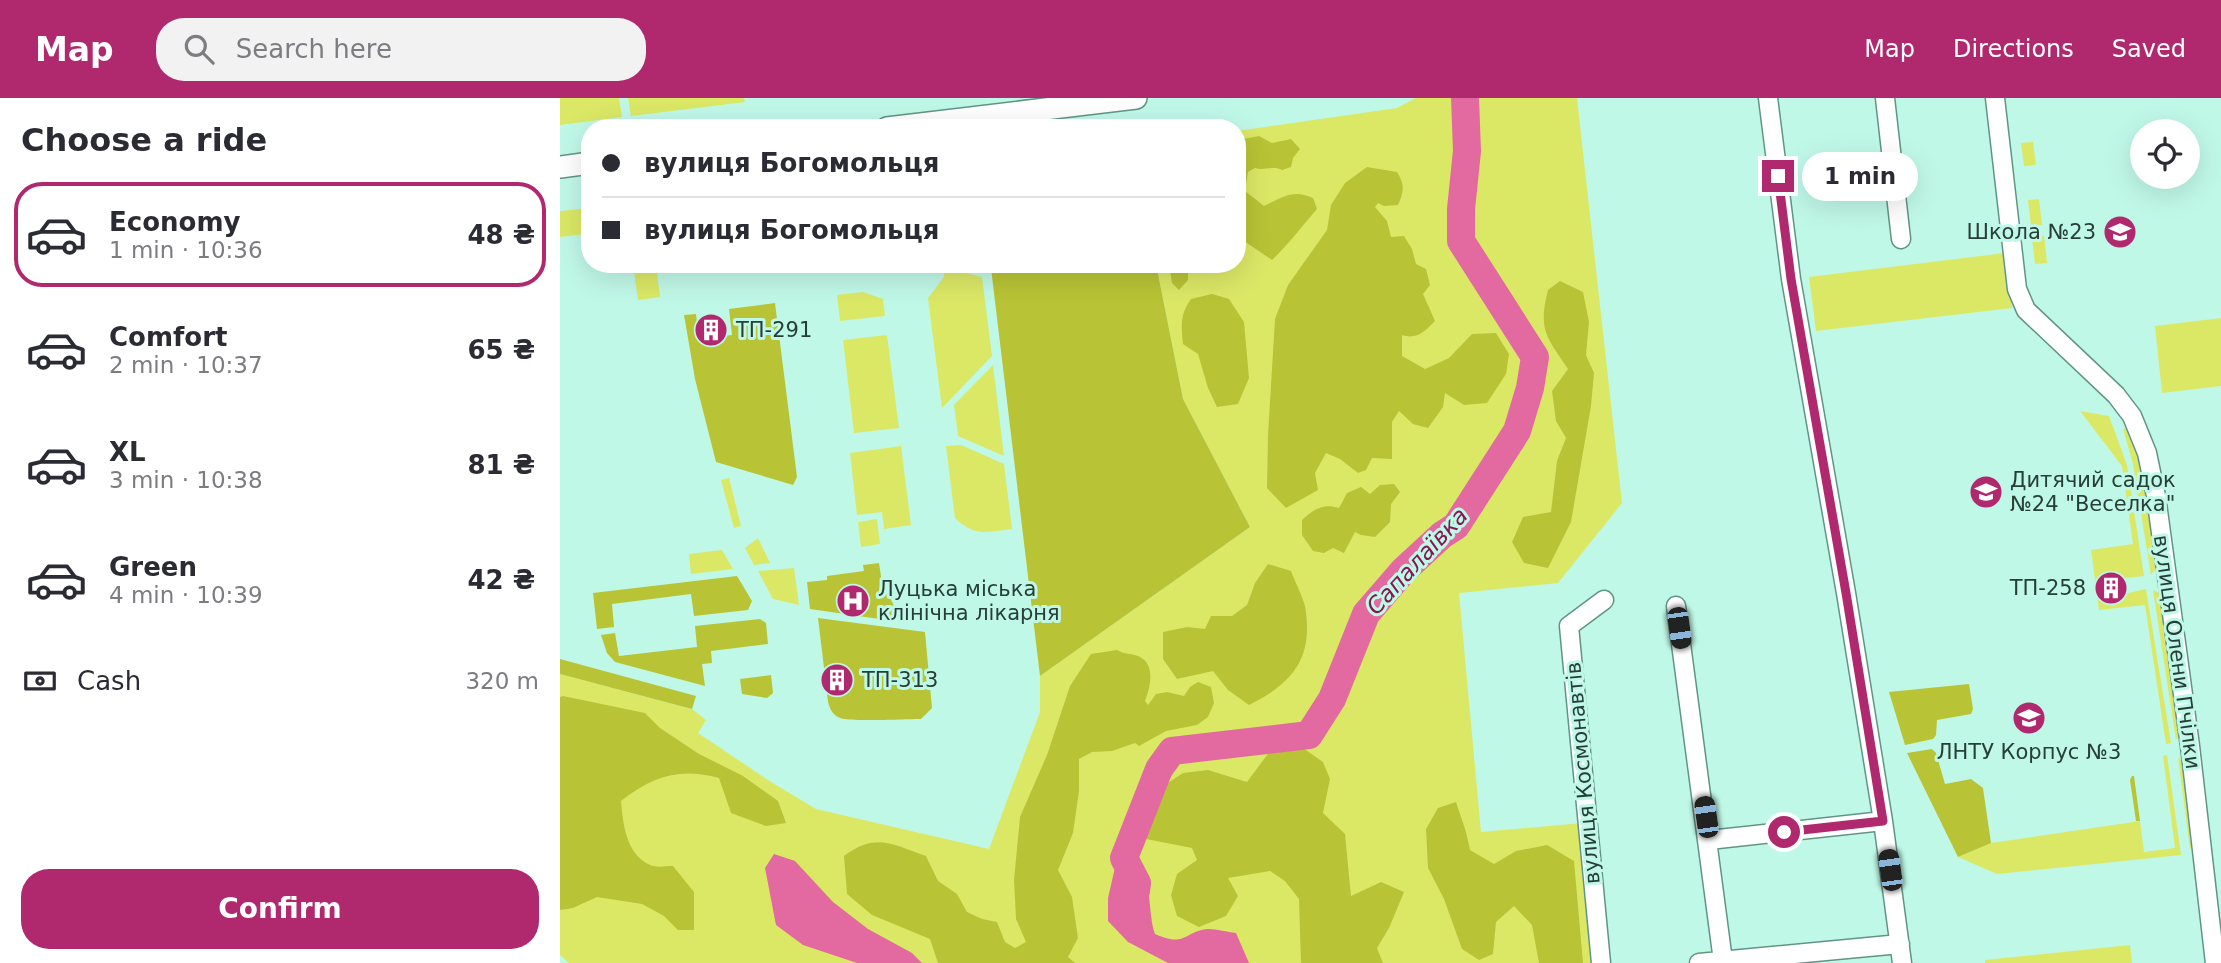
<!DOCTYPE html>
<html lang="en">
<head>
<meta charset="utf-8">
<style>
	body { margin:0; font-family:"DejaVu Sans",sans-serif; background:#f2f2f3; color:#2b2b33; height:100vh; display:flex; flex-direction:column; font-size:26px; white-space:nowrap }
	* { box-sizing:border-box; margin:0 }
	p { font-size:23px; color:#7c7c81 }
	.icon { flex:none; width:38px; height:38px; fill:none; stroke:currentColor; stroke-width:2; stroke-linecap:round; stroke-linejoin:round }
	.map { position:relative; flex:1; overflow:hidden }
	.details { display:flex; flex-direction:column; background:#fff; width:560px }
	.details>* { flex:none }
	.top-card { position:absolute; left:21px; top:21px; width:665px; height:154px; border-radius:28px; box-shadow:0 7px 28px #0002; display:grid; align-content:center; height:154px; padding:0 21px; background:#fff }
	.controls { position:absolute; left:1570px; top:21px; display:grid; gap:14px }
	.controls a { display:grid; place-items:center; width:70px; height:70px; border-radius:50%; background:#fff; box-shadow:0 7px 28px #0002; font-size:35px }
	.end { position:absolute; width:32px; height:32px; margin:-16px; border:9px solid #b0296e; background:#fff; box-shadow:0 0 0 4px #fff }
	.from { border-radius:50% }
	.bubble { position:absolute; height:49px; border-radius:24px; background:#fff; box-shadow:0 7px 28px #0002; font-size:23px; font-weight:600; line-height:49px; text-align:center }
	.car { position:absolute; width:21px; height:42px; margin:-21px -10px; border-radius:9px; box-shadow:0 0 5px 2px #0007; background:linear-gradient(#222 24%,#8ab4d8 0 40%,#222 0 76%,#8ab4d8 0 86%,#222 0) }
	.top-card b { display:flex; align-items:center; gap:24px; height:66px; font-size:26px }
	.top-card b+b { border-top:2px solid #e1e1e2 }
	.top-card i { width:18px; height:18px; background:#2b2b33 }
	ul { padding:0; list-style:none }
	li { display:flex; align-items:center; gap:21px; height:105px; margin:0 14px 10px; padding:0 7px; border:4px solid transparent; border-radius:28px }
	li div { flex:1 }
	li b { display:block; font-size:26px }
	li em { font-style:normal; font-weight:600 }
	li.on { border-color:#b0296e }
	li>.icon { width:63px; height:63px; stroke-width:1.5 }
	h2 { padding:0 21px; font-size:32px; line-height:84px }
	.pay { display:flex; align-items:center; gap:18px; height:77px; padding:0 21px; font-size:26px }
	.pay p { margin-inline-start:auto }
	.primary-button { display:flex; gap:14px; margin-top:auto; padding:14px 21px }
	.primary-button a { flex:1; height:80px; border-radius:28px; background:#b0296e; color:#fff; font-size:28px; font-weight:600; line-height:80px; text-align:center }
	header { display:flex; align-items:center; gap:42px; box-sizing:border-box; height:98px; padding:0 35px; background:#b0296e; color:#fff }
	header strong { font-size:33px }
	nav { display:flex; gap:38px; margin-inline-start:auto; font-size:24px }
	.search { width:490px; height:63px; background:#f2f2f3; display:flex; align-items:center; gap:18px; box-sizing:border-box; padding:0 24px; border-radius:28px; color:#7c7c81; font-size:26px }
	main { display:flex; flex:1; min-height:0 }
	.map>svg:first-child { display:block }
	.green { fill:#dbe866 }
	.forest { fill:#b8c435 }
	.water { fill:#e26aa0 }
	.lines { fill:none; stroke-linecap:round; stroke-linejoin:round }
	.river { stroke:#e26aa0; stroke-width:28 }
	.minor-casing { stroke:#609586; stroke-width:21 }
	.major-casing { stroke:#609586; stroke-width:24 }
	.minor { stroke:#fff; stroke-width:18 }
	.major { stroke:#fff; stroke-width:21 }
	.route { stroke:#b0296e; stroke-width:9 }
	.labels { text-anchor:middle; stroke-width:6; stroke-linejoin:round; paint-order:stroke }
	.poi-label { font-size:21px; fill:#273e37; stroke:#c0f8e7; text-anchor:start }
	.street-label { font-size:21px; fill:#273e37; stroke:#c0f8e7 }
	.water-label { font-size:23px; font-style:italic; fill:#841751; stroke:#c0f8e7 }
</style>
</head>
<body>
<header>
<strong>Map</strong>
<div class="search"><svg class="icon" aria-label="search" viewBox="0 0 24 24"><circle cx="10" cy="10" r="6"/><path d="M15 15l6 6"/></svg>Search here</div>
<nav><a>Map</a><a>Directions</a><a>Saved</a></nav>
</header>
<main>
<section class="details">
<h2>Choose a ride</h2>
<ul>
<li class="on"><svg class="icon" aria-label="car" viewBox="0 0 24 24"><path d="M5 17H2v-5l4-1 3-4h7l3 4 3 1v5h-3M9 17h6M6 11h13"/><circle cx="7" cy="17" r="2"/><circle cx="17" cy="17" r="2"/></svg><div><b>Economy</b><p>1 min · 10:36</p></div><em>48 ₴</em></li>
<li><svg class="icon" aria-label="car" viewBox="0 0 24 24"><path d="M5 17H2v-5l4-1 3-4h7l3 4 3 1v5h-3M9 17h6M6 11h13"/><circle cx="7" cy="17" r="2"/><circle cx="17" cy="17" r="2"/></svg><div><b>Comfort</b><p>2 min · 10:37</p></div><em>65 ₴</em></li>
<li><svg class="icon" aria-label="car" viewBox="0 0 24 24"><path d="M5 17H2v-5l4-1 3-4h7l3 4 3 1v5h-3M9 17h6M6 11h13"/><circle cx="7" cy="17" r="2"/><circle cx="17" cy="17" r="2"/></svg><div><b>XL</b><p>3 min · 10:38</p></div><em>81 ₴</em></li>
<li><svg class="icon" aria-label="car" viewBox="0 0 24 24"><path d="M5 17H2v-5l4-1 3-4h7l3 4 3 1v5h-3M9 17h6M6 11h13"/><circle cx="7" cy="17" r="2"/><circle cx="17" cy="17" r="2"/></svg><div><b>Green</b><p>4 min · 10:39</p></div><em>42 ₴</em></li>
</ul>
<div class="pay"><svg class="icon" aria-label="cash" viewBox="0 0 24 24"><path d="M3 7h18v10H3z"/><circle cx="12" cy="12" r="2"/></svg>Cash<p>320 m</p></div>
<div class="primary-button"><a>Confirm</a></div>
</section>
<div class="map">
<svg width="1661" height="865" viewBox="0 0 1661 865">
	<rect width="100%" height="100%" fill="#c0f8e7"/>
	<path class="green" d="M0,0H59L62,19L0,27Z
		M68,0H184L185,4L71,18Z
		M856,0H1017L1062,405L998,485L899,495L921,734L1023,725L1037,865H9L0,857V576L132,611L146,622L138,635L211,684L256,711L429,751L480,614V578L690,429L623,301L596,166H677V33L837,10Z
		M1473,44L1476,67L1464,68L1461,45Z
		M1479,101L1482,127L1471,128L1468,102Z
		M21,111L24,136L0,139V113Z
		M1484,138L1487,165L1475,166L1472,140Z
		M1445,155L1452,210L1256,233L1249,179Z
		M73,166H96L100,199L78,202Z
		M398,173L422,179L432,258L382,310L368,200L384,179V175Z
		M303,194L323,201L325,218L280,223L277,197Z
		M1661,220V288L1602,295L1595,228Z
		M327,237L339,330L294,335L283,242Z
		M433,267L444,358L398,338L394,307Z
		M1520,313L1549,318L1567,367L1584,478L1537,483L1541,501L1586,491L1611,645L1606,646L1585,507L1539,512L1531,452L1573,446L1562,368Z
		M1569,330L1582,365L1598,468L1591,477L1573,366L1563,331Z
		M401,347L444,366L452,431C426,434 415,439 395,420L386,348Z
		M341,348L351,427L324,431L322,414L297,417L290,355Z
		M169,380L181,428L174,430L161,382Z
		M317,421L320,446L301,449L298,424Z
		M198,440L210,465L194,467L185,450Z
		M162,452L173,471L131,476L129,456Z
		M234,470L239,507L213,501L198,473Z
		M1593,492L1601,496L1621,633L1616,642Z
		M1607,657L1621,757L1437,776L1398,759L1431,745L1580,723L1584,754L1615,750L1603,658Z
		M1618,659L1624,665L1634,745L1630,751Z
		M1570,847L1572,865H1425V862Z"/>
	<path class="forest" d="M699,38L712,45L731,41L740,51L733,60L731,69L722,72C713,67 705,73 695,70L688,74L685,93L704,108C723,99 733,91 753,100L757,111C742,128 729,146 712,162L687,145L677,133V44L678,42Z
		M807,69L837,74C845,87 844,93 838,107L824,108L818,105L815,109L827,123L831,139L844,138L852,151L856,166L866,171L870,187L863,196L875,223C865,233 857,242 842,237V258L865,271L889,260L912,236L936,235L949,256L946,276L927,305L904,307L885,295L883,309L868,330L853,326L839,313L832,324V361L812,360L806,372L798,375L780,361L766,355L755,375L758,392L726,410L707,390L708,337L715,221L728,187L767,132L771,107L785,85Z
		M416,166H596L623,301L690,429L480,578L431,170Z
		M609,166H628V182L619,192L612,185Z
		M1000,183L1023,194L1029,224L1026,257L1034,275L1031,308L1011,424L988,470L964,465L952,444L963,419L991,414L997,363L1006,340L996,323L992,293L1008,271C986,238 978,232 988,192Z
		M652,196L669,201L684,224L689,280L678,306L657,309L648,290L638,256L623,246C621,228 620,216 631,201Z
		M215,205L237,379L233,387L156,364L135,281L124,217L136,216L139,241L172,237L169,211Z
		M834,386L840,394L831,406L830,424L815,439L801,437L795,434L784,455L773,450L764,455L753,453L742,437V422C754,411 763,405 779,410L787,395L801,389L810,396L820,387Z
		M319,465L322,485L337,513L338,520L333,523L250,511L247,484L267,482V478L304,473L303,467Z
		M708,466L731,473C735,484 742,497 745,508C754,560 733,585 689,607L668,592L653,573L617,581L603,561V534L627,529L645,531L651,518H672L687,507L695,485Z
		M177,478L192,503L188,512L134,518L131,496L52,506L54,529L37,531L33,495Z
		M258,520L365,534L372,610L361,621C346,621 290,624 280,620C270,616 268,606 267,596L288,593L284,568L264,570Z
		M200,521L206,525L208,546L151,553L152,565L142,566L145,588L55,564L47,555L41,537L55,535L59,558L137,549L135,528Z
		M557,552C565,557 573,555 580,559C596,567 590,590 585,603L588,607L596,596L607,594L624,598L630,589L638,584L651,589L654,605L648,619L637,627L606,633L579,648L575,645L552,653L532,654L519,661V693L513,735L498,772L512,799L518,840L508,859L515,865H378L370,841L312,817L287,796L284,758C315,734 332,746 366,758L378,783L397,796L407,814L422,821L437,824L445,844L455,850L466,844L456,821L454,782L460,719L487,657L510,588L531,556Z
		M0,561L136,598L132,611L0,576Z
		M211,577L213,595L207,600L182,596L180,581Z
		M1409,586L1413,611L1411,616L1377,622L1376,637L1373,641L1345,647L1329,594Z
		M3,598L85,615L100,630L139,656L183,678L218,703L226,725L206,728L171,715L159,680C121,669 92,678 61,703C63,726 66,756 90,767C96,770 106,768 113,768L134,794V832H118L104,818L82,806L37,799L13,810L0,812V599Z
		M743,650L763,664L770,681L763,715L785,736L791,798L821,784L844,794L829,830L817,850L823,865H741L739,801L725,783L710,773L668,780L678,798L666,818L639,829L617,818L611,797L617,776L637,762L632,750L581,740L579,704L623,675L648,672L687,684L710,653Z
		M1372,651L1376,655L1385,686L1411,681L1423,690L1431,745L1398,759L1347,655Z
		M1572,678H1574L1580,723H1576L1570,682Z
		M896,704L906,734L910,752L934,766L956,753L987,747L1014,763L1023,865H979L972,827L954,808L936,824L933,856L919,862L902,851L884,801L868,770L866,731L878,710Z"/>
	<path class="water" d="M214,756L235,763L273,804L308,831L352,855L362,865H297L243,847L216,827L205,770Z
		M564,760C596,771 586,811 595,836C627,850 624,833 648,831C657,831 667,834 676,835L689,865H608L568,844L548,823V800L557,761Z"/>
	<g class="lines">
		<path class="river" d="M576,793L577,785L564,760L599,671L612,653L749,637L772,601L806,516L844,472L882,437L896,428L957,333L970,290L975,259L901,143V111L907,53L905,0"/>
		<defs>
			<path id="minor" d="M1208,0L1231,181L1286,495L1323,723L1342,865
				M1325,0L1341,141
				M1435,0L1457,191L1466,212L1556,297L1572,318L1587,355L1596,398L1630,648L1655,865
				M1116,508L1163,863
				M1149,742L1323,723
				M1041,865L1009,528L1044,502
				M1139,865L1340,846"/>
			<path id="major" d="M327,30L576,0
				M0,69L30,65"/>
		</defs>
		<use href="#minor" class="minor-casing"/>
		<use href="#major" class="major-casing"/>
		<use href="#minor" class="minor"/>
		<use href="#major" class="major"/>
	</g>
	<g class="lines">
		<path class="route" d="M1218,78L1231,181L1286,495L1323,723L1224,734"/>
	</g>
	<defs>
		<symbol id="school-disc" viewBox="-11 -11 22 22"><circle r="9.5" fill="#b0296e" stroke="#c0f8e7"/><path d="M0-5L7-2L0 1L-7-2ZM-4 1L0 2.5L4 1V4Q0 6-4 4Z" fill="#fff"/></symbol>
		<symbol id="building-disc" viewBox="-11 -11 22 22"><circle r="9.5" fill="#b0296e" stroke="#c0f8e7"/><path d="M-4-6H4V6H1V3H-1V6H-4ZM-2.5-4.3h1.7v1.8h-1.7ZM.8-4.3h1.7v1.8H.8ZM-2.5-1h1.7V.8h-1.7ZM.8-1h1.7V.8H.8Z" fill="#fff"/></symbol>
		<symbol id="hospital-disc" viewBox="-11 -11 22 22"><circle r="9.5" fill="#b0296e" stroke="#c0f8e7"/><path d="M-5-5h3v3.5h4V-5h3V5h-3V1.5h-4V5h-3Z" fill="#fff"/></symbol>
		<symbol id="university-disc" viewBox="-11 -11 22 22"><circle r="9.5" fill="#b0296e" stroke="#c0f8e7"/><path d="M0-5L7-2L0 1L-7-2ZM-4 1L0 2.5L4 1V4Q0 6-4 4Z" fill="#fff"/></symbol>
	</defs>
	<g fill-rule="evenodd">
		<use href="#school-disc" x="1541" y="115" width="38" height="38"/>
		<use href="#building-disc" x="132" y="213" width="38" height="38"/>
		<use href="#school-disc" x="1407" y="375" width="38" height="38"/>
		<use href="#building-disc" x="1532" y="471" width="38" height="38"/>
		<use href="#hospital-disc" x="274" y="484" width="38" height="38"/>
		<use href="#building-disc" x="258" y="563" width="38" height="38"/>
		<use href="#university-disc" x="1450" y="601" width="38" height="38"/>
	</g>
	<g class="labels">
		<g class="poi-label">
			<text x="1536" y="141" text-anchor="end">Школа №23</text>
			<text x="176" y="239">ТП-291</text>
			<text x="1450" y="389">Дитячий садок<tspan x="1450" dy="24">№24 "Веселка"</tspan></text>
			<text x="1526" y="497" text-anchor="end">ТП-258</text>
			<text x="318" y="498">Луцька міська<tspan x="318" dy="24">клінічна лікарня</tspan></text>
			<text x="302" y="589">ТП-313</text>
			<text x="1469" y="661" text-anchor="middle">ЛНТУ Корпус №3</text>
		</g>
		<g class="street-label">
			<text transform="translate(1617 554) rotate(82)" y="7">вулиця Олени Пчілки</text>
			<text transform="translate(1023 675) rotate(-95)" y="7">вулиця Космонавтів</text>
		</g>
		<g class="water-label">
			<text transform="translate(857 463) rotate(-47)" y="8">Сапалаївка</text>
		</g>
	</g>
</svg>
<div class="controls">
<a><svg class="icon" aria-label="locate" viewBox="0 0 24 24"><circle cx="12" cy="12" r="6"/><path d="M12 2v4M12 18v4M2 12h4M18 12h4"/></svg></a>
</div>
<i class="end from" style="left:1224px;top:734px"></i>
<i class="end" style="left:1218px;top:78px"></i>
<div class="bubble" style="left:1242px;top:54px;width:116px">1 min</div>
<i class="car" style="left:1119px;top:530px;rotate:172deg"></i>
<i class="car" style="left:1146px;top:719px;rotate:352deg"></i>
<i class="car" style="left:1330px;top:772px;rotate:352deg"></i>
<div class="top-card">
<b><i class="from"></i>вулиця Богомольця</b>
<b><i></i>вулиця Богомольця</b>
</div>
</div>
</main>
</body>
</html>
